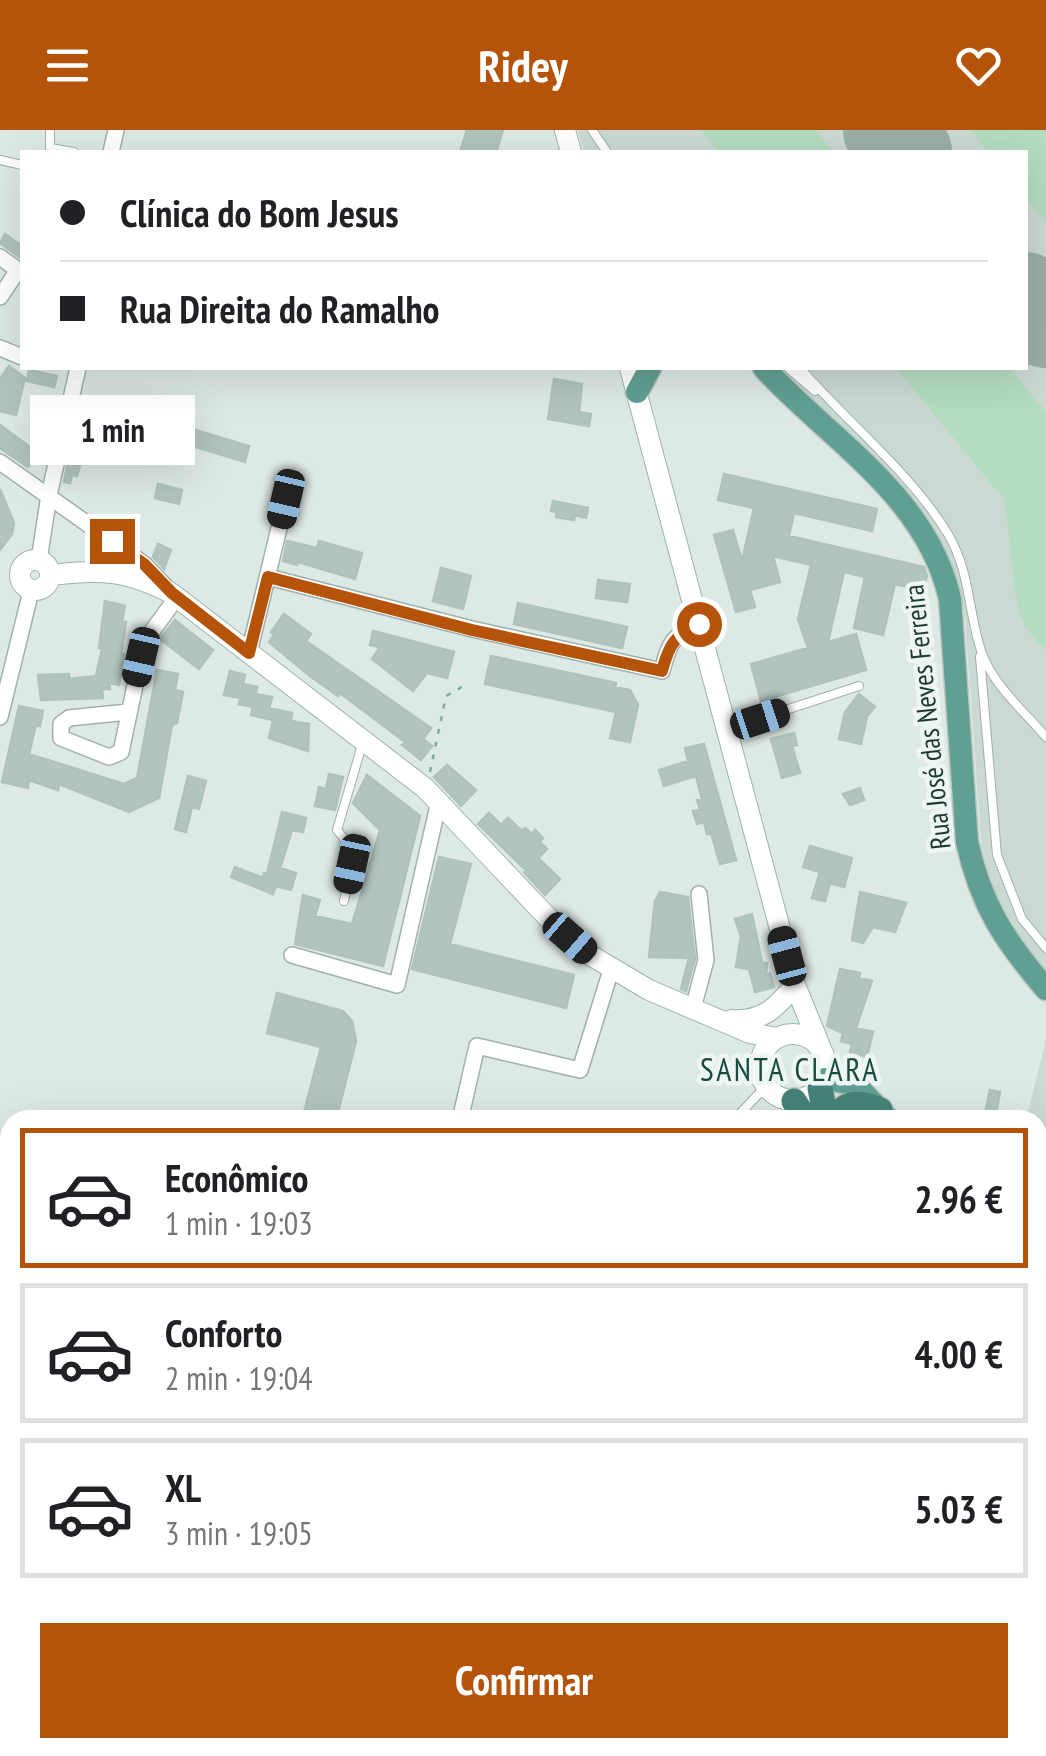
<!DOCTYPE html>
<html lang="pt">
<head>
<meta charset="utf-8">
<style>
	body { margin:0; font-family:"PT Sans Narrow",sans-serif; background:#f2f2f2; color:#202124; height:100vh; display:flex; flex-direction:column; font-size:38px; white-space:nowrap }
	* { box-sizing:border-box; margin:0 }
	p { font-size:32px; color:#757577 }
	.icon { flex:none; width:55px; height:55px; fill:none; stroke:currentColor; stroke-width:2; stroke-linecap:round; stroke-linejoin:round }
	.map { position:relative; flex:1; overflow:hidden }
	.side { position:absolute; left:0px; top:980px; width:1048px; height:648px; display:flex; flex-direction:column; background:#fff; border-radius:30px 30px 0 0; box-shadow:0 10px 40px #0002 }
	.side>* { flex:none }
	.hud { position:absolute; left:20px; top:20px; width:1008px; height:220px; border-radius:0px; box-shadow:0 10px 40px #0002; display:grid; align-content:center; height:220px; padding:0 40px; background:#fff }
	.end { position:absolute; width:45px; height:45px; margin:-22px; border:12px solid #b45309; background:#fff; box-shadow:0 0 0 5px #fff }
	.from { border-radius:50% }
	.bubble { position:absolute; height:70px; border-radius:0px; background:#fff; box-shadow:0 10px 40px #0002; font-size:32px; font-weight:800; line-height:70px; text-align:center }
	.car { position:absolute; width:30px; height:60px; margin:-30px -15px; border-radius:12px; box-shadow:0 0 8px 2px #0007; background:linear-gradient(#222 24%,#8ab4d8 0 40%,#222 0 76%,#8ab4d8 0 86%,#222 0) }
	.hud b { display:flex; align-items:center; gap:35px; height:95px; font-size:38px }
	.hud b+b { border-top:2px solid #e0e0e0 }
	.hud i { width:25px; height:25px; background:#202124 }
	ul { padding:18px 0 0; list-style:none }
	li { display:flex; align-items:center; gap:30px; height:140px; margin:0 20px 15px; padding:0 20px; border:5px solid #e0e0e0; border-radius:0px }
	li div { flex:1 }
	li b { display:block; font-size:38px }
	li em { font-style:normal; font-weight:800 }
	li.on { border-color:#b45309 }
	li>.icon { width:90px; height:90px; stroke-width:1.5 }
	.button { display:flex; gap:20px; margin-top:auto; padding:20px 40px }
	.button a { flex:1; height:115px; border-radius:0px; background:#b45309; color:#fff; font-size:40px; font-weight:800; line-height:115px; text-align:center }
	header { display:flex; justify-content:space-between; align-items:center; height:130px; padding:0 40px; background:#b45309; color:#fff; font-size:45px; font-weight:800 }
	.map>svg:first-child { display:block }
	.built { fill:#cbd9d3 }
	.green { fill:#b4dcc0 }
	.lines { fill:none; stroke-linecap:round; stroke-linejoin:round }
	.runway { stroke:#9aafa9; stroke-width:90 }
	.building { fill:#b2c4bd; stroke:#afc3bb; stroke-width:2.5 }
	.service-casing { stroke:#a0b1ab; stroke-width:10 }
	.minor-casing { stroke:#a0b1ab; stroke-width:18 }
	.secondary-casing { stroke:#9cb5ad; stroke-width:22 }
	.primary-casing { stroke:#bcc4c2; stroke-width:25 }
	.trunk-casing { stroke:#bcc4c2; stroke-width:28 }
	.path { stroke:#7caea0; stroke-width:2.5; stroke-dasharray:5 8; stroke-linecap:butt }
	.service { stroke:#fff; stroke-width:8 }
	.minor { stroke:#fff; stroke-width:15 }
	.secondary { stroke:#fff; stroke-width:20 }
	.primary { stroke:#60a092; stroke-width:22 }
	.trunk { stroke:#458376; stroke-width:25 }
	.route { stroke:#b45309; stroke-width:12 }
	.labels { text-anchor:middle; stroke-width:9; stroke-linejoin:round; paint-order:stroke }
	.street-label { font-size:28px; fill:#1e3933; stroke:#edf6f2 }
	.quarter-label { font-size:32px; letter-spacing:2.5px; fill:#1a4b41; stroke:#edf6f2 }
</style>
</head>
<body>
<header><svg class="icon" aria-label="menu" viewBox="0 0 24 24"><path d="M4 6h16M4 12h16M4 18h16"/></svg>Ridey<svg class="icon" aria-label="heart" viewBox="0 0 24 24"><path d="M12 20l-8-8c-3-5 5-10 8-4 3-6 11-1 8 4z"/></svg></header>
<div class="map">
<svg width="1046" height="1626" viewBox="0 0 1046 1626">
	<rect width="100%" height="100%" fill="#dde9e4"/>
	<path class="built" d="M578,0H1046V844L1016,808L995,770L982,726L965,488L950,428L916,375L772,238H1025V22H584Z
		M1046,910V1057L1038,1054V990H1026Z"/>
	<path class="green" d="M701,0H815L833,22H719Z
		M970,0H1046V93L1025,67V22H988Z
		M896,238H1010L1046,282V520C1039,512 1030,504 1025,496C1011,474 1012,400 1003,368Z"/>
	<g class="lines">
		<path class="runway" d="M888,0L907,22
			M1025,167L1046,193"/>
	</g>
	<path class="building" d="M467,0H503L496,22H460Z
		M5,104L22,116V129L0,113Z
		M9,236L25,248L16,285L0,281V249Z
		M29,240L57,246L54,257L27,251Z
		M554,249L582,254L579,282L591,284L589,296L548,289Z
		M145,285L249,316L245,332L140,300Z
		M0,295L38,323L28,337L0,318Z
		M68,332L80,335L77,346L72,345L70,353L64,352Z
		M724,344L877,379L872,401L794,383L789,406L924,437L927,446L923,461L895,454L883,505L854,498L865,447L844,442L828,512L856,504L866,540L761,571L751,534L808,518L798,489L811,435L773,426L780,452L750,460L755,477L736,482L714,405L733,400L742,431L754,378L718,370Z
		M158,354L182,360L179,374L155,368Z
		M0,359L14,393L12,404L0,420Z
		M553,371L588,378L586,388L575,385L574,390L556,387L557,382L551,381Z
		M287,411L317,418L319,411L362,423L355,449L298,432L297,435L283,431Z
		M158,414L171,420L164,439L153,427Z
		M441,438L471,446L463,479L433,471Z
		M598,450L630,454L627,472L596,468Z
		M105,471L125,476L122,491L126,492L121,524H124L119,555L109,553L110,559H102L103,568L41,570L38,545L69,544L70,549L96,546L102,519L99,518Z
		M518,473L627,497L622,518L514,494Z
		M284,484L311,504L306,511L431,598L423,609L432,616L421,630L402,615L405,612L340,563L338,566L310,546L269,512L274,505L271,502Z
		M175,490L213,520L199,539L160,509Z
		M373,501L454,522L447,548L427,543L413,561L372,529L380,517L370,515Z
		M491,526L616,553L615,557L630,560L638,575L630,612L610,608L616,582L485,554Z
		M157,540L178,544L175,560L183,562L177,593L172,595L159,668L129,682L59,654L58,660L29,650L28,658L2,652L19,576L43,581L40,596L36,595L29,624L124,654L137,648Z
		M230,541L245,545L243,554L257,557L256,564L272,567L269,578L292,583L291,591L309,594L308,621L269,608L273,590L251,585L253,577L239,574L240,568L224,565Z
		M859,564L875,577L867,586L861,614L839,609L845,582Z
		M794,603L797,615L792,616L800,643L782,648L771,609Z
		M704,614L736,730L720,734L711,703L707,704L704,692L697,694L693,681L700,680L697,670L702,669L696,646L664,656L659,640L688,631L685,618Z
		M447,635L476,660L461,676L434,647Z
		M329,644L343,647L335,680L315,676L319,657L326,659Z
		M367,645L420,686L383,836L295,814L303,765L320,770L315,786L352,794L380,700L353,673Z
		M188,646L206,651L199,679L192,677L186,702L175,699Z
		M860,658L864,670L850,675L843,664Z
		M282,682L306,688L303,702L292,700L280,738L296,743L291,760L276,756L273,764L231,747L235,737L263,748L264,743L267,744Z
		M489,683L501,695L508,688L522,701L525,698L532,704L535,700L543,708L540,712L547,719L538,728L560,749L545,765L524,742L526,740L478,694Z
		M810,716L852,728L844,757L830,753L825,771L812,768L820,742L803,737Z
		M439,727L471,734L450,814L574,845L566,878L412,839Z
		M660,762L688,767L695,829L686,861L681,859L689,828L649,827L655,771Z
		M860,762L906,773L895,802L873,797L863,813L852,810Z
		M752,784L762,833H767L766,845L770,843L774,857L755,862L749,839L736,837L741,806L735,789Z
		M840,839L860,843L859,848L872,851L856,898L873,902L867,927L850,922L852,914L841,911L843,903L827,896Z
		M277,863L343,881L352,891L356,911L336,990H302L321,917L267,903Z
		M990,960L1000,962L995,989L984,987Z"/>
	<g class="lines">
		<defs>
			<path id="service" d="M50,0V19
				M592,0L607,22
				M50,18L74,22
				M0,30L22,35
				M788,238L815,261
				M800,238C847,292 911,343 948,404C969,440 968,476 979,514C988,551 1022,579 1046,607
				M980,527L997,725L1022,789L1046,818
				M731,598L859,556
				M344,771C350,744 358,722 337,700L362,615
				M734,990L766,956"/>
			<path id="minor" d="M111,22L116,0
				M0,127L22,143
				M0,167L18,140
				M0,218L22,227
				M0,332L144,434L165,456
				M39,430L49,365L78,238
				M268,447L472,499L662,541C670,512 671,507 699,494
				M249,523L286,369
				M128,582L69,588L61,594V608L109,627L121,622L141,527L150,504L177,467
				M0,587L31,461
				M292,825L397,855L439,671
				M693,878L706,830L699,764
				M460,990L477,916L580,940L611,840
				M1038,1387L1046,1389"/>
			<path id="secondary" d="M565,0L571,22
				M630,238L795,855L820,916
				M20 445a15 15 0 1 1 30 0a15 15 0 1 1-30 0Z
				M51,445C101,439 126,440 171,463L425,658L554,794L585,822L649,860L750,903L777,908
				M731,890C763,892 776,878 795,855
				M760 937a33 33 0 1 1 66 0a33 33 0 1 1-66 0Z"/>
			<path id="primary" d="M764,238C831,311 927,366 950,469L967,712C981,775 1004,810 1046,859
				M637,262L650,238
				M825,949L855,954L889,990
				M1038,1192L1046,1207"/>
			<path id="trunk" d="M820,958L826,990
				M794,971L806,990
				M834,990C845,970 862,972 880,980
				M784,1618L787,1626
				M806,1618L810,1626"/>
		</defs>
		<use href="#service" class="service-casing"/>
		<use href="#minor" class="minor-casing"/>
		<use href="#secondary" class="secondary-casing"/>
		<use href="#primary" class="primary-casing"/>
		<use href="#trunk" class="trunk-casing"/>
		<path class="path" d="M430,642L446,566L462,557
			M1038,1354L1046,1310"/>
		<use href="#service" class="service"/>
		<use href="#minor" class="minor"/>
		<use href="#secondary" class="secondary"/>
		<use href="#primary" class="primary"/>
		<use href="#trunk" class="trunk"/>
	</g>
	<g class="lines">
		<path class="route" d="M112,411L144,434L172,463L249,523L268,447L472,500L662,541C669,515 674,506 699,494"/>
	</g>
	<g class="labels">
		<g class="street-label">
			<text transform="translate(927 587) rotate(-96)" y="10">Rua José das Neves Ferreira</text>
		</g>
		<g class="quarter-label">
			<text x="790" y="951">SANTA CLARA</text>
		</g>
	</g>
</svg>
<i class="end from" style="left:699px;top:494px"></i>
<i class="end" style="left:112px;top:411px"></i>
<div class="bubble" style="left:30px;top:265px;width:165px">1 min</div>
<i class="car" style="left:286px;top:369px;rotate:193deg"></i>
<i class="car" style="left:141px;top:527px;rotate:193deg"></i>
<i class="car" style="left:760px;top:589px;rotate:72deg"></i>
<i class="car" style="left:352px;top:734px;rotate:192deg"></i>
<i class="car" style="left:570px;top:808px;rotate:131deg"></i>
<i class="car" style="left:787px;top:826px;rotate:345deg"></i>
<div class="hud">
<b><i class="from"></i>Clínica do Bom Jesus</b>
<b><i></i>Rua Direita do Ramalho</b>
</div>
<section class="side">
<ul>
<li class="on"><svg class="icon" aria-label="car" viewBox="0 0 24 24"><path d="M5 17H2v-5l4-1 3-4h7l3 4 3 1v5h-3M9 17h6M6 11h13"/><circle cx="7" cy="17" r="2"/><circle cx="17" cy="17" r="2"/></svg><div><b>Econômico</b><p>1 min · 19:03</p></div><em>2.96 €</em></li>
<li><svg class="icon" aria-label="car" viewBox="0 0 24 24"><path d="M5 17H2v-5l4-1 3-4h7l3 4 3 1v5h-3M9 17h6M6 11h13"/><circle cx="7" cy="17" r="2"/><circle cx="17" cy="17" r="2"/></svg><div><b>Conforto</b><p>2 min · 19:04</p></div><em>4.00 €</em></li>
<li><svg class="icon" aria-label="car" viewBox="0 0 24 24"><path d="M5 17H2v-5l4-1 3-4h7l3 4 3 1v5h-3M9 17h6M6 11h13"/><circle cx="7" cy="17" r="2"/><circle cx="17" cy="17" r="2"/></svg><div><b>XL</b><p>3 min · 19:05</p></div><em>5.03 €</em></li>
</ul>
<div class="button"><a>Confirmar</a></div>
</section>
</div>
</body>
</html>
